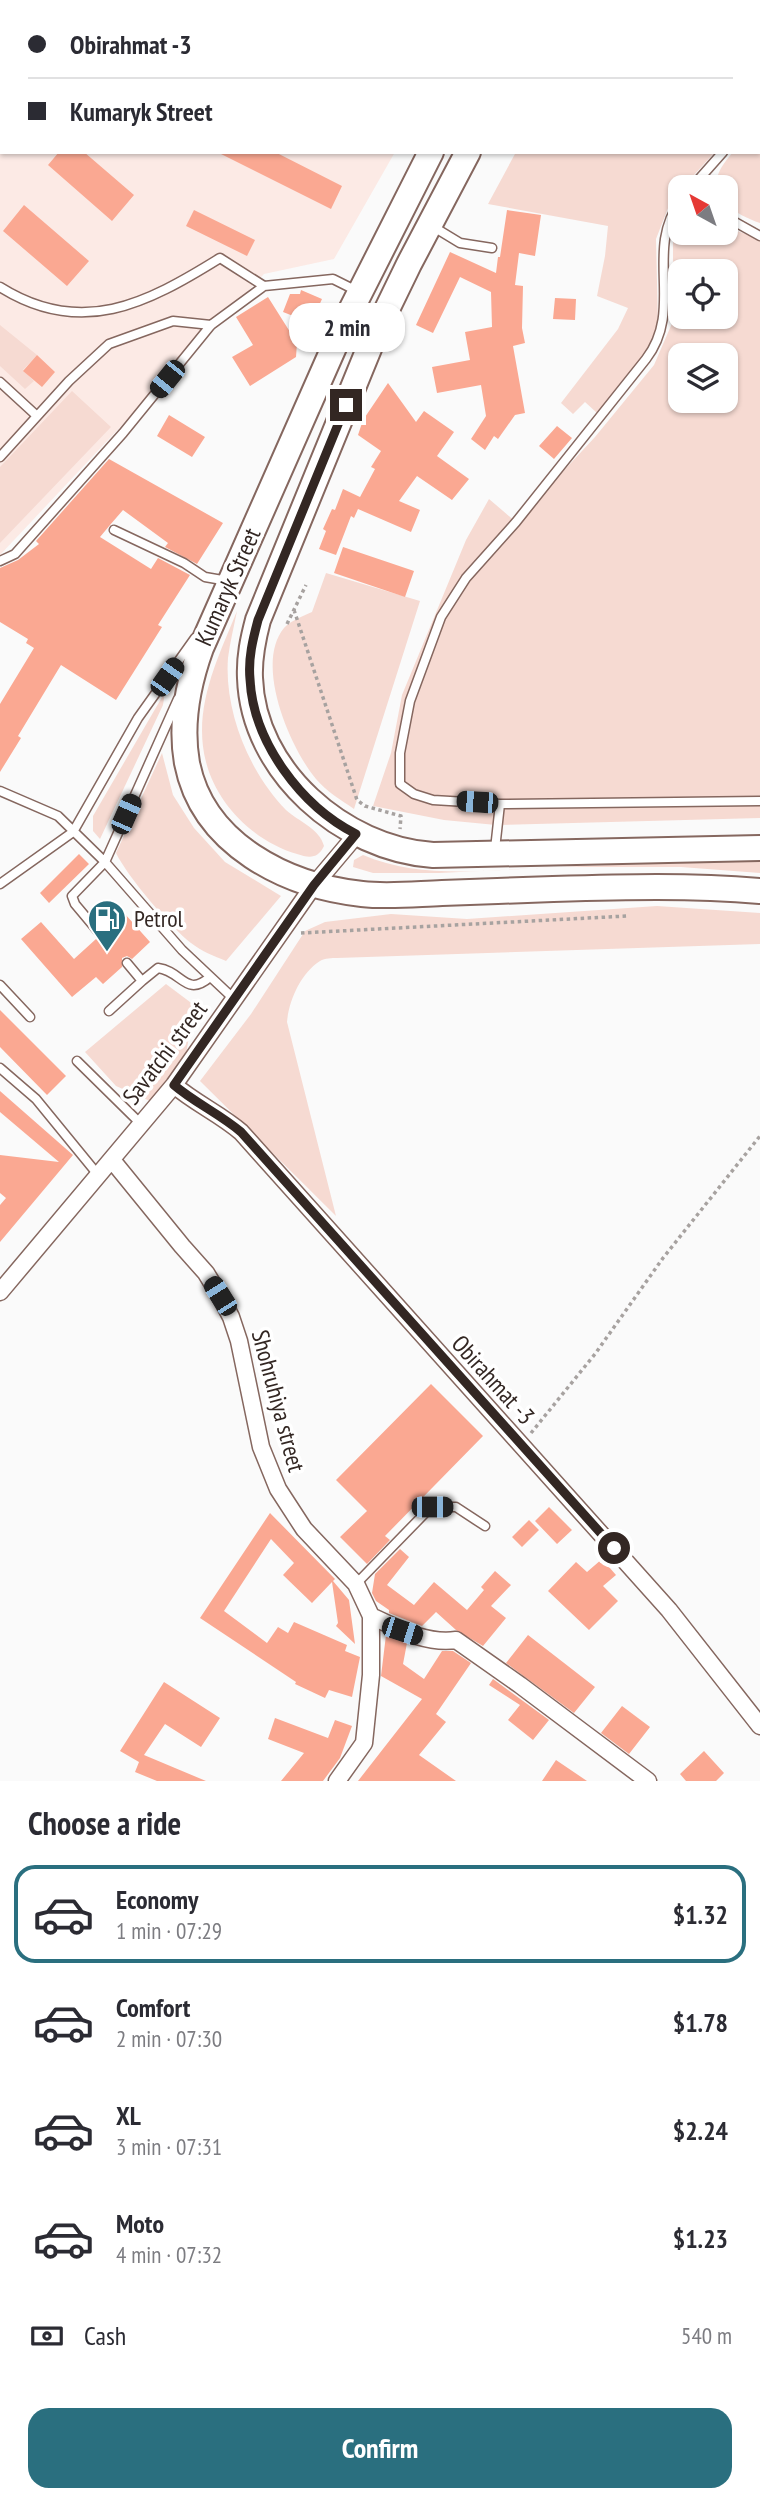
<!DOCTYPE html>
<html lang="en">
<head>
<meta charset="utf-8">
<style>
	body { margin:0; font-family:"PT Sans Narrow",sans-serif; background:#f2f2f3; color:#2b2b33; height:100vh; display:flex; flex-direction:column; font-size:26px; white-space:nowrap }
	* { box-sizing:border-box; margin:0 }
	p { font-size:23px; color:#7c7c81 }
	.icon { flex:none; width:38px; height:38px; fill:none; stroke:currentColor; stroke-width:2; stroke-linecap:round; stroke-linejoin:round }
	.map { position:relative; height:1781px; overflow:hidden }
	.details { display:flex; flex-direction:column; background:#fff; flex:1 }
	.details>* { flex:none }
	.top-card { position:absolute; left:0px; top:0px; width:761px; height:154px; box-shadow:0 2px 5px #0004; display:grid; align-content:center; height:154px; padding:0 28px; background:#fff }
	.needle { width:46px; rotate:320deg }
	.buttons { position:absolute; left:668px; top:175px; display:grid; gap:14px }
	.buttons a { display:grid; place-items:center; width:70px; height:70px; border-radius:14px; background:#fff; box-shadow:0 2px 5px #0004; font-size:35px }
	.end { position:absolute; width:32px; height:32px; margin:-16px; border:9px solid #332723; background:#fff; box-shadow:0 0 0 4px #fff }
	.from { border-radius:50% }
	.bubble { position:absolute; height:49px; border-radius:21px; background:#fff; box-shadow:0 2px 5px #0004; font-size:23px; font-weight:700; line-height:49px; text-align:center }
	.car { position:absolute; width:21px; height:42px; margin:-21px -10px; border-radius:9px; box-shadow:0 0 5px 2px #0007; background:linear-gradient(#222 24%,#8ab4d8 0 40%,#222 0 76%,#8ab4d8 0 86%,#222 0) }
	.top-card b { display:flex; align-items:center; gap:24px; height:66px; font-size:26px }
	.top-card b+b { border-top:2px solid #e1e1e2 }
	.top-card i { width:18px; height:18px; background:#2b2b33 }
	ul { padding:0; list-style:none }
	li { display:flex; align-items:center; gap:21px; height:98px; margin:0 14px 10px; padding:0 14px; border:4px solid transparent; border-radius:21px }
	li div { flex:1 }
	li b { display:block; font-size:26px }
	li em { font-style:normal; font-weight:700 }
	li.current { border-color:#2a6f7f }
	li>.icon { width:63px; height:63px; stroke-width:1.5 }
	h2 { padding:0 28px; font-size:32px; line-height:84px }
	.pay { display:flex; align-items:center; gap:18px; height:77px; padding:0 28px; font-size:26px }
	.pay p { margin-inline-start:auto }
	.primary-button { display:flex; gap:14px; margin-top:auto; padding:14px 28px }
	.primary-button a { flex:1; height:80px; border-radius:21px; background:#2a6f7f; color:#fff; font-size:28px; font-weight:700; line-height:80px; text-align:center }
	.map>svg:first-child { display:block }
	.built { fill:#fceae5 }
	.green { fill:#f6dad2; fill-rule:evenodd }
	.building { fill:#faa892 }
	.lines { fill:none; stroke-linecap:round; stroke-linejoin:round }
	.service-casing { stroke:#85675f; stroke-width:11 }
	.minor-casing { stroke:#85675f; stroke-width:19 }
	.primary-casing { stroke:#85675f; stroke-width:28 }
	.path { stroke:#a7a2a0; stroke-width:3.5; stroke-dasharray:3.5 3.5; stroke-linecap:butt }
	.service { stroke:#fff; stroke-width:8 }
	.minor { stroke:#fff; stroke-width:16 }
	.primary { stroke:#fff; stroke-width:24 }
	.route { stroke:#332723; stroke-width:9 }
	.labels { text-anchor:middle; stroke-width:7; stroke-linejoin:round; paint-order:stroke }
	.street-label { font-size:24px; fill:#332723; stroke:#fff }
	.poi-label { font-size:24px; fill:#332723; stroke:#fff; text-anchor:start }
</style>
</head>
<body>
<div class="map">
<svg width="760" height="1781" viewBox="0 0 760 1781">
	<rect width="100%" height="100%" fill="#fafafa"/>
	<path class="built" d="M0,0H477L2,2V152H395L334,259L264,274L0,555Z"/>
	<path class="green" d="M760,120V223C748,219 736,213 726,204V187H716C716,172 724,163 733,152H760Z
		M516,152H715L683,187H681L670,203L656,239L658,325L647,351L597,413L585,402L573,414L561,403L618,329L628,308L597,296L605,256L608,226L488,204Z
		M681,220V233H726V227L760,239V818L496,825L444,820L373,806L391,753L402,695L466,540L489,499L516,522L595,437L654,365L673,321V235ZM681,271H726V317H681ZM681,355H726V401H681Z
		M0,325L37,355L23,370L34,381L25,389L0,366Z
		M72,391L111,427L0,543V467Z
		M326,573L420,601L354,809C341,800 326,791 316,779C290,748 254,664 284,628C290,621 303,616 312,612Z
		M237,611C234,626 230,642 228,658C224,711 249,772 286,810C298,821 320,829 324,846C318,859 309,858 297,854C255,842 217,805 206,762C192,709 218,658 237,611Z
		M165,692L163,705L100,839L93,831V816Z
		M162,753L173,795L194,828L225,862L281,896L226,961C214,956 201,951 191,943C171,928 127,876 116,853Z
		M363,855C424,881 494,869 558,867C625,864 693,863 760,861V873L681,867H558L439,873H373L353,867L354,860Z
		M657,906L760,913V944L337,958C332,958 325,958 320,961C301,973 289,1000 287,1022L336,1216L200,1081L251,1014L305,931L325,922L391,914L467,919Z
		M166,984L194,1005L186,1055L150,1101L116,1086L85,1052Z"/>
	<path class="building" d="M59,152H84L134,195L112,221L48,165Z
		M217,152H275L342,186L331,209Z
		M24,205L89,261L67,286L3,231Z
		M194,210L255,240L247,256L186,226Z
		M507,210L541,215L535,256L519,253L515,285L523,286L522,328L525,343L513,346L525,413L515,415L498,439L494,436L485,450L471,439L486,416L481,385L437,393L432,367L470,360L465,332L492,327L491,292L460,277L433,333L416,325L450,252L496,273L498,257H500Z
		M301,290L322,299L311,323L283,312L290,294H300Z
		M268,297L297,343L296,357L250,386L232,357L253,345L236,317Z
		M555,298L576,299L575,320L553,319Z
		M37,355L55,372L42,387L23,371Z
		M388,383L416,422L424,411L454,432L437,456L469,479L452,500L417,476L399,501L420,510L411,532L358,509L354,518L351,516L336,555L319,549L326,531L323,529L332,509L335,510L343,489L360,497L375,469L371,467L381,451L358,435L363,420Z
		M169,415L205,437L192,457L157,436Z
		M557,426L572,438L554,459L539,446Z
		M109,459L223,523L197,564L165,547L168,543L123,510L110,525L100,537L151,569L158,558L190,575L158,625L162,627L116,700L61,665L18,736L21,738L0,772V704L34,648L26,643L28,639L0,622V568L18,560L39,544L36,541Z
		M343,547L414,571L405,597L334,573Z
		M79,854L89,864L49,903L40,893Z
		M125,914L150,942L132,959L127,956L122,958V967L103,984L96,977L72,997L21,939L41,922L74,959L96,939L101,942L106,940V931Z
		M0,1010L66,1076L47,1095L0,1047Z
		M0,1091L73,1155L0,1242V1205L6,1198L0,1193V1155L59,1162L0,1112Z
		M431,1384L483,1436L385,1536L390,1540L367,1564L340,1537L367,1511L336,1480Z
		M549,1507L572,1530L557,1544L535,1521Z
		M270,1513L335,1579L333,1581L349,1600L355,1644L336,1626L338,1623L332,1582L312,1603L283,1575L294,1563L271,1539L224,1611L267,1643L278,1627L288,1633L294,1622L347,1645L345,1651L360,1657L352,1697L329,1690L325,1698L295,1684L296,1682L200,1618Z
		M529,1520L539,1530L522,1547L512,1537Z
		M400,1549L409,1557L387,1585L414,1605L434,1582L467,1610L484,1590L481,1587L495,1571L511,1585L491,1606L506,1618L483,1646L456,1630L436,1612L422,1626L389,1613V1610L376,1601L372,1593L375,1574Z
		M602,1559L616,1575L603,1586L618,1601L589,1630L548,1591L576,1562L587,1572Z
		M386,1635L407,1643L403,1664L424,1679L442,1651H453L471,1663L436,1714L446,1722L419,1755L456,1781H358L422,1699L381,1676Z
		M528,1635L595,1687L574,1713L506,1663Z
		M493,1679L549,1720L533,1740L508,1720L520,1705L489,1685Z
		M164,1682L220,1718L201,1747L165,1724L144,1755L206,1781H157L135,1772L139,1762L120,1751Z
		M622,1706L650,1727L629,1754L601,1733Z
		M275,1718L328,1738L335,1720L352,1726L340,1758L323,1781H281L304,1753L268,1739Z
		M704,1751L724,1773L716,1781H686L680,1774Z
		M556,1760L587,1781H542Z"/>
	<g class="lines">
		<defs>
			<path id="service" d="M760,113V112
				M692,187L723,152
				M681,200C643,251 685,308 646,359L516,522L466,578L441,617L410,701L400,753V784L414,794L433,800L500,804L760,801
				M726,217L760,236
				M432,226L460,243L492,248
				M0,287C81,338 146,304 220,258L264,286
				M0,382L37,416
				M0,457L69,381L109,344L173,321L211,325
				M114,530L184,563L205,577L228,581
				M0,561L15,554L123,433L211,325L264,286L333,279L357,291
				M0,791L58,816L105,862L182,950L234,999
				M495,849L500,804
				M0,884L73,832L138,718L195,638
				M101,935L75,904L72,896L105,862L178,699
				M127,963L142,981L158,968C182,971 186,998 210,977
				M0,985L30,1017
				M109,1011L142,981
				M77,1061L141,1124
				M0,1068L36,1099L99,1176
				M356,1584L431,1507H456L485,1526"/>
			<path id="minor" d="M174,1085C195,1103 220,1114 241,1132L669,1610L760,1726
				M112,1160L182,1246L206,1273L220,1296L231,1317L239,1341L261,1447L278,1489L304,1529L356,1584L371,1616V1675L364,1743L337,1781
				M0,1292L174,1085L314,885L357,834
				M371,1616C399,1629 425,1644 456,1640L520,1685L648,1781"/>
			<path id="primary" d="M509,2L510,0
				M546,2L547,0
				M431,152L346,320L201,648C188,684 180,724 187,763C203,845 287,886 362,894C388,897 415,894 442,893C479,892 516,890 553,889C622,887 691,885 760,891
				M468,152L409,264L375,334L258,620C253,639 249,657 250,678C253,771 343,849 433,855L760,848"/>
		</defs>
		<use href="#service" class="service-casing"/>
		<use href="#minor" class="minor-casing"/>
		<use href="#primary" class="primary-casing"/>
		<path class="path" d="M294,610L357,800L365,806L401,816L400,829
			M287,624L306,585
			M301,933L627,916
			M531,1433L595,1354L663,1258L760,1136"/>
		<use href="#service" class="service"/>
		<use href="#minor" class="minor"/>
		<use href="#primary" class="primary"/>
	</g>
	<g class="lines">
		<path class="route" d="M346,405L258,620C253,639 248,658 250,679C253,742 301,806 356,834L314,885L174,1085C195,1103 220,1114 241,1132L614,1548"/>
	</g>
	<defs>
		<symbol id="fuel-pin" viewBox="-11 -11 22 30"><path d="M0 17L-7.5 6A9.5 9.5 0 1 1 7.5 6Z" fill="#2a6f7f" stroke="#fff"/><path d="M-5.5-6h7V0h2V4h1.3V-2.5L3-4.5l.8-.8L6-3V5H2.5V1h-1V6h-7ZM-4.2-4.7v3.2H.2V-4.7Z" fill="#fff"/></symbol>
	</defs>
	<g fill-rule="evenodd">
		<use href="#fuel-pin" x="85" y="897" width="44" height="60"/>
	</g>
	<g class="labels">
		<g class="street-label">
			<text transform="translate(228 587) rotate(-66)" y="8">Kumaryk Street</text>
			<text transform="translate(165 1053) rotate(-53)" y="8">Savatchi street</text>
			<text transform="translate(493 1380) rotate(48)" y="8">Obirahmat -3</text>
			<text transform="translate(278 1401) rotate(75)" y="8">Shohruhiya street</text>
		</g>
		<g class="poi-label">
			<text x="134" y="927">Petrol</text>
		</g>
	</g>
</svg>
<div class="buttons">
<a><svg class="needle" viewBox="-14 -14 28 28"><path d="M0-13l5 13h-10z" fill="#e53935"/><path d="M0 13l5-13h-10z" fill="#7c7c81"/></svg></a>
<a><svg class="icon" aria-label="locate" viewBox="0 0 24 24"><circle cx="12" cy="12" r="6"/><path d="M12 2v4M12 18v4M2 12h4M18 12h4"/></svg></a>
<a><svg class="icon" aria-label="layers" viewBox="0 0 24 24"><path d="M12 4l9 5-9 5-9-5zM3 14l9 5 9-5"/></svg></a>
</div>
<i class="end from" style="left:614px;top:1548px"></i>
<i class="end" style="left:346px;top:405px"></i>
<div class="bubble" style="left:289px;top:303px;width:116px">2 min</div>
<i class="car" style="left:167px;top:379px;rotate:219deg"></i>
<i class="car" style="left:167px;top:677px;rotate:35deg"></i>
<i class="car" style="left:477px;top:802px;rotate:274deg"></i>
<i class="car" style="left:126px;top:814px;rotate:24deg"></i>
<i class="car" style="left:220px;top:1296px;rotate:328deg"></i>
<i class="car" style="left:432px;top:1507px;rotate:90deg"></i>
<i class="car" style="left:402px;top:1631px;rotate:108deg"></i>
<div class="top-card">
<b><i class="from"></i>Obirahmat -3</b>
<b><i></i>Kumaryk Street</b>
</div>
</div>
<section class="details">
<h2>Choose a ride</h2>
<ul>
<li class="current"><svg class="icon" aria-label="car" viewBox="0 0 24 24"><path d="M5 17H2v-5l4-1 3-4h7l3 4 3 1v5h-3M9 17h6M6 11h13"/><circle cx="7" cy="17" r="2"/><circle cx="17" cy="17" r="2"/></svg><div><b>Economy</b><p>1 min · 07:29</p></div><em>$1.32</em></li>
<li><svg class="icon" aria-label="car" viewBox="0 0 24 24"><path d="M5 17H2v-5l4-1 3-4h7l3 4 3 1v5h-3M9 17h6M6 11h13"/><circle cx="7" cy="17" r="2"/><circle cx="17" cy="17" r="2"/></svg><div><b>Comfort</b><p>2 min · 07:30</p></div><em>$1.78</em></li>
<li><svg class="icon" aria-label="car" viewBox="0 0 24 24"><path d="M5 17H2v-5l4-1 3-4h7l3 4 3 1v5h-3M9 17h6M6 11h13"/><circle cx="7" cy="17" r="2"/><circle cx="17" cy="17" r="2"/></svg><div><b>XL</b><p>3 min · 07:31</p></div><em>$2.24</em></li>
<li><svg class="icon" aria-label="car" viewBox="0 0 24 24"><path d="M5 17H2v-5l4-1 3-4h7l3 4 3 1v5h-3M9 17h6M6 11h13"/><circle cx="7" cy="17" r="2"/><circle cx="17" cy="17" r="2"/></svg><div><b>Moto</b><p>4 min · 07:32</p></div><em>$1.23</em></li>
</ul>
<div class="pay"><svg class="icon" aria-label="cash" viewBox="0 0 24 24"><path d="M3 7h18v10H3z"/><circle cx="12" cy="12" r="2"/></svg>Cash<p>540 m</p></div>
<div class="primary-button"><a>Confirm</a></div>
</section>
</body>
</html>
